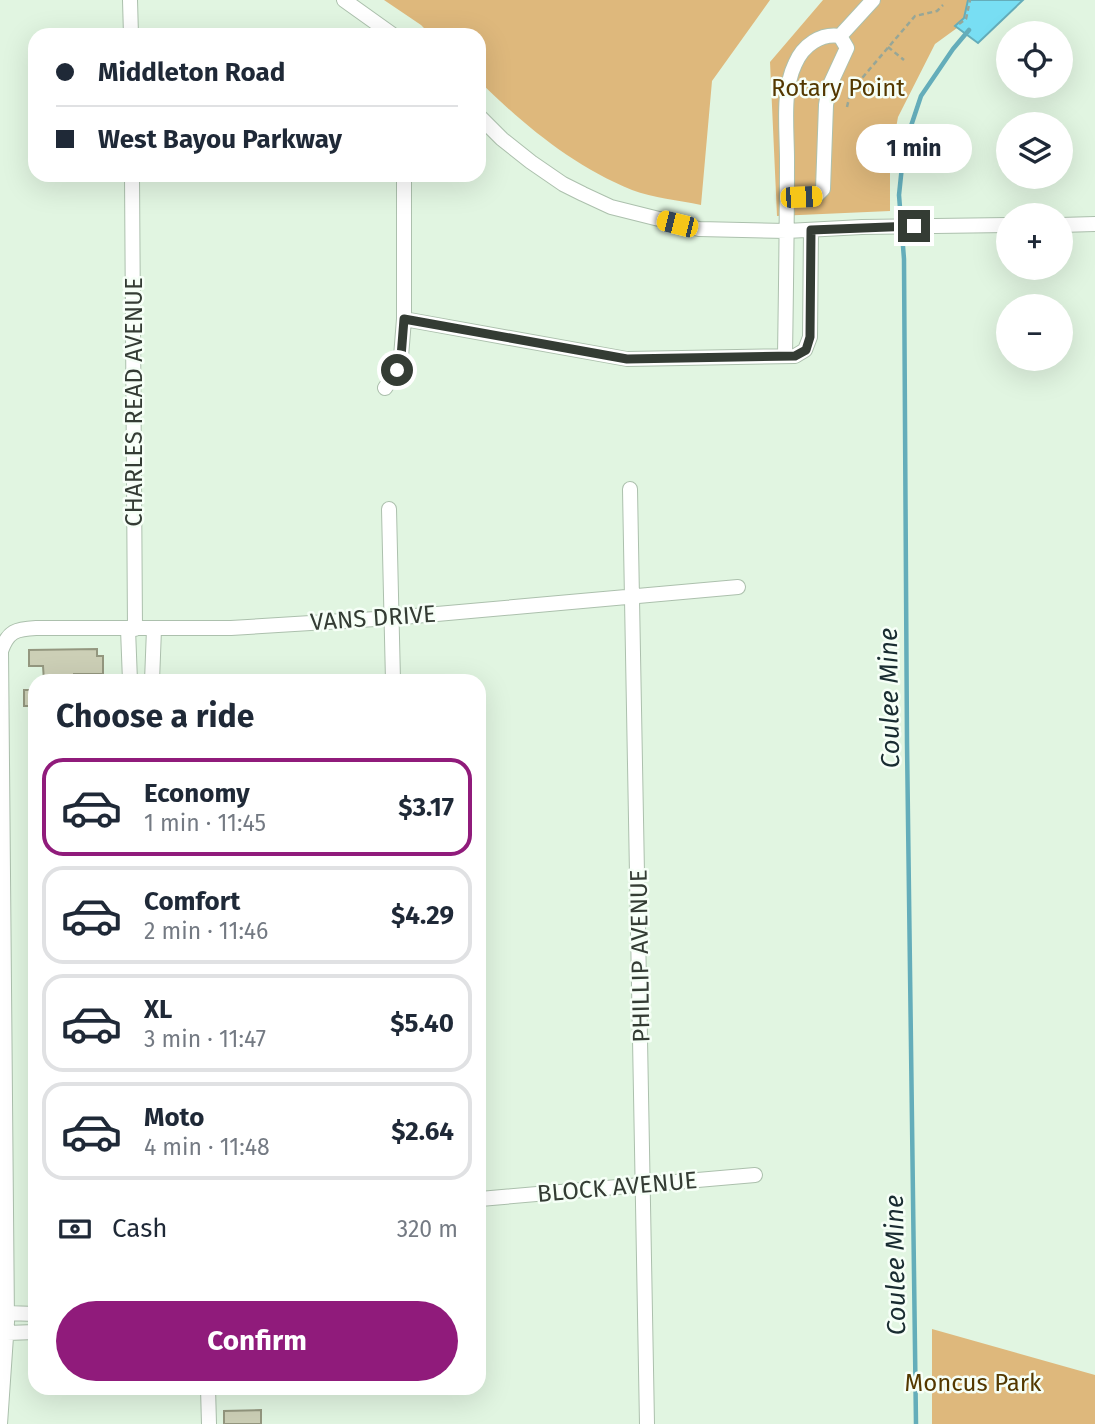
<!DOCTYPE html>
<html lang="en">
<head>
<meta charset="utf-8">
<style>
	body { margin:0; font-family:"Fira Sans",sans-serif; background:#f2f2f3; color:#1f2937; height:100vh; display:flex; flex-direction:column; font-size:26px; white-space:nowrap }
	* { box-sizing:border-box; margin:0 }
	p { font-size:23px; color:#747a83 }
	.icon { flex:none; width:38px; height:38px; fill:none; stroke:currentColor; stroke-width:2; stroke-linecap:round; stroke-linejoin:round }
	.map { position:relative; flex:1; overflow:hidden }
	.details { position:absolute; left:28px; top:674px; width:458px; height:721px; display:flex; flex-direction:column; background:#fff; border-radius:21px; box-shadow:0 7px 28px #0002 }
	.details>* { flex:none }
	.banner { position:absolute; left:28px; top:28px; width:458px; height:154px; border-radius:21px; box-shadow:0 7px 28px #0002; display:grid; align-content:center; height:154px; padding:0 28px; background:#fff }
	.tools { position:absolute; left:996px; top:21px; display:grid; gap:14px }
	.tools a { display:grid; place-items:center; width:77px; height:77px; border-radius:50%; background:#fff; box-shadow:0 7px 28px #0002; font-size:35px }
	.end { position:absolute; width:32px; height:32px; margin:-16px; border:9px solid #343c34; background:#fff; box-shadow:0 0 0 4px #fff }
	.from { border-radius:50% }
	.bubble { position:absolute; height:49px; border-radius:24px; background:#fff; box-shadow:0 7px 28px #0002; font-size:23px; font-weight:700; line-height:49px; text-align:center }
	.car { position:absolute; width:21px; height:42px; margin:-21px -10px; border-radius:9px; box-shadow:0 0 5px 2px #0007; background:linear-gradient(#f5c518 24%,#345 0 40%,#f5c518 0 76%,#345 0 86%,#f5c518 0) }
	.banner b { display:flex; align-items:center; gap:24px; height:66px; font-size:26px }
	.banner b+b { border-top:2px solid #e0e1e3 }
	.banner i { width:18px; height:18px; background:#1f2937 }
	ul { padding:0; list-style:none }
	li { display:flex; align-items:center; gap:21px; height:98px; margin:0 14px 10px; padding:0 14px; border:4px solid #e0e1e3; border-radius:21px }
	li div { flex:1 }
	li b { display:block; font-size:26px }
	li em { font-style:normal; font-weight:700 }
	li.active { border-color:#901b7b }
	li>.icon { width:63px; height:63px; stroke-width:1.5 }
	h2 { padding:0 28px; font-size:32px; line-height:84px }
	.pay { display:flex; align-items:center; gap:18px; height:77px; padding:0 28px; font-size:26px }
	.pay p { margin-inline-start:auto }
	.button { display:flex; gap:14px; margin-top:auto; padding:14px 28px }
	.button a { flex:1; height:80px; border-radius:42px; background:#901b7b; color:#fff; font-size:28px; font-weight:700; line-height:80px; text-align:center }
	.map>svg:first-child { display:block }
	.green { fill:#deb87c }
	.water { fill:#78def3; stroke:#64adba; stroke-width:2 }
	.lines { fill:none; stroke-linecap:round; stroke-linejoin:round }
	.stream { stroke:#64adba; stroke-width:4.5 }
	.building { fill:#cccfb6; stroke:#94977f; stroke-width:2 }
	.minor-casing { stroke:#acc0ad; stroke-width:16 }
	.path { stroke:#97a697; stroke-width:2.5; stroke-dasharray:5 3.5; stroke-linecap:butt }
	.minor { stroke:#fff; stroke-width:14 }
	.route { stroke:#343c34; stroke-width:9 }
	.labels { text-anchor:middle; stroke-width:5; stroke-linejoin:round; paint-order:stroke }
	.park-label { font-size:24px; fill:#543800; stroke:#f6fff7 }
	.street-label { font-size:24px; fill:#343c34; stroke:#f6fff7 }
	.water-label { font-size:26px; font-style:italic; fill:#192c31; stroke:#f6fff7 }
</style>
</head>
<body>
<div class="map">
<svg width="1095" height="1424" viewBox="0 0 1095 1424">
	<rect width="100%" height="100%" fill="#e1f5e1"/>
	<path class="green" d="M384,0H770L712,81L701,205C679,200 653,198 632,190C573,166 525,126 480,82V35H431L421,25Z
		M823,0H973L968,20L935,44L898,117L890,161V211L777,216L770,62Z
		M932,1329L1095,1375V1424H932Z"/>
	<path class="water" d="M968,0H1023L978,43L955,26L964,18Z"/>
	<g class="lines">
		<path class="stream" d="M916,1424L907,743L904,259L899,195L904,147L921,96L953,49L969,30"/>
	</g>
	<path class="building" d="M97,649V656H103V674H74V681H44L43,666H29V650Z
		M24,690H35V706H24Z
		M261,1410V1424H224V1411Z"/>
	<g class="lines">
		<defs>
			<path id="minor" d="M130,0L131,35
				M344,0L393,35
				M840,36L873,0
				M480,117L502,139L531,162L563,184L583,194L611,207L699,229L787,231L862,227L1008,225
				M132,175L135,629
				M1060,225L1095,224
				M404,319L627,359L795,356L805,350L810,337L811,230
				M785,356C786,290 787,225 787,159C787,129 782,91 795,64C803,45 821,33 840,36L847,48L829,87L826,105L823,189L815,197L787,198
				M385,388L397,370L401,357L404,319V175
				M630,489L647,1424
				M389,509L393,681
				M128,629L130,681
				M152,681L154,629
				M480,1199L755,1175
				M7,1313L35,1314
				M7,1333L35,1332
				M208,1388L209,1424
				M0,1424L7,1322L1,651C8,631 16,629 36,628H231L392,618L738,587"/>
		</defs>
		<use href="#minor" class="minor-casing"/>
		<path class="path" d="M959,24L966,19L970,0
			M888,47L904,60
			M847,107L850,94L857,84L915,16L937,11L943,5"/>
		<use href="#minor" class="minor"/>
	</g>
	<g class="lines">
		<path class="route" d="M397,370L401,357L404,319L627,359L795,356L806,350L810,337L811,230L914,226"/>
	</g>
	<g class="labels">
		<g class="park-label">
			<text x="838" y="96">Rotary Point</text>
			<text x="973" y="1391">Moncus Park</text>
		</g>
		<g class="street-label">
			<text transform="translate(134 402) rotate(-90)" y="8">CHARLES READ AVENUE</text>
			<text transform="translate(373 618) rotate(-4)" y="8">VANS DRIVE</text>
			<text transform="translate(640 956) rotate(-91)" y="8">PHILLIP AVENUE</text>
			<text transform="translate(617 1187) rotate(-5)" y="8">BLOCK AVENUE</text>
		</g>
		<g class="water-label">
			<text transform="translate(889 698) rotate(-91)" y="9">Coulee Mine</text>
			<text transform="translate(895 1265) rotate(-91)" y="9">Coulee Mine</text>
		</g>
	</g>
</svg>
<div class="tools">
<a><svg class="icon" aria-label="locate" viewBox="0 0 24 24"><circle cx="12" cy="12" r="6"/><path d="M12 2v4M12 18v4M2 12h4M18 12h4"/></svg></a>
<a><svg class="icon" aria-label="layers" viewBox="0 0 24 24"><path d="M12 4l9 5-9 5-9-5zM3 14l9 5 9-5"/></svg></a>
<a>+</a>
<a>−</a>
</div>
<i class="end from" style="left:397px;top:370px"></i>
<i class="end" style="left:914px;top:226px"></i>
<div class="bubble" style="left:856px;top:124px;width:116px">1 min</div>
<i class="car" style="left:801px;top:197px;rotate:88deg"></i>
<i class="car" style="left:677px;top:224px;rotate:284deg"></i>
<div class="banner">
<b><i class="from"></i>Middleton Road</b>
<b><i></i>West Bayou Parkway</b>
</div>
<section class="details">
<h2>Choose a ride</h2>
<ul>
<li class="active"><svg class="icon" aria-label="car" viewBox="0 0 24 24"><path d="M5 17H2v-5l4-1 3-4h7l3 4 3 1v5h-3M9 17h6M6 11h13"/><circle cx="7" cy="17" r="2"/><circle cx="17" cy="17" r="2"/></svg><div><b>Economy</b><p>1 min · 11:45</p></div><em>$3.17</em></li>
<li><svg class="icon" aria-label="car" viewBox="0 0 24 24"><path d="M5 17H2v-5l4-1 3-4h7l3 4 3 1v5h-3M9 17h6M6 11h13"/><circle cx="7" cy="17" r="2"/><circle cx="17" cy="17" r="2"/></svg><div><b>Comfort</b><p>2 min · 11:46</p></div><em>$4.29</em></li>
<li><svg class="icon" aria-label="car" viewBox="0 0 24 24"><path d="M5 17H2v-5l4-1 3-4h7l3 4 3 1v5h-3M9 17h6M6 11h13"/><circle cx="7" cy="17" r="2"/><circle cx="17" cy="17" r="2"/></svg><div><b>XL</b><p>3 min · 11:47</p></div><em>$5.40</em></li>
<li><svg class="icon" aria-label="car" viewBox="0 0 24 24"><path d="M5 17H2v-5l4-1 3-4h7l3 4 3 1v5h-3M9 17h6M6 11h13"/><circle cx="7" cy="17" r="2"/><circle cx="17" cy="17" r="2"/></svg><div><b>Moto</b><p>4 min · 11:48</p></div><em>$2.64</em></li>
</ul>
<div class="pay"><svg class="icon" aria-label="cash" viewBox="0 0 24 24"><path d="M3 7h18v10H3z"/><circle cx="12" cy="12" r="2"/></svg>Cash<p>320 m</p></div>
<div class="button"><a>Confirm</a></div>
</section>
</div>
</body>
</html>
